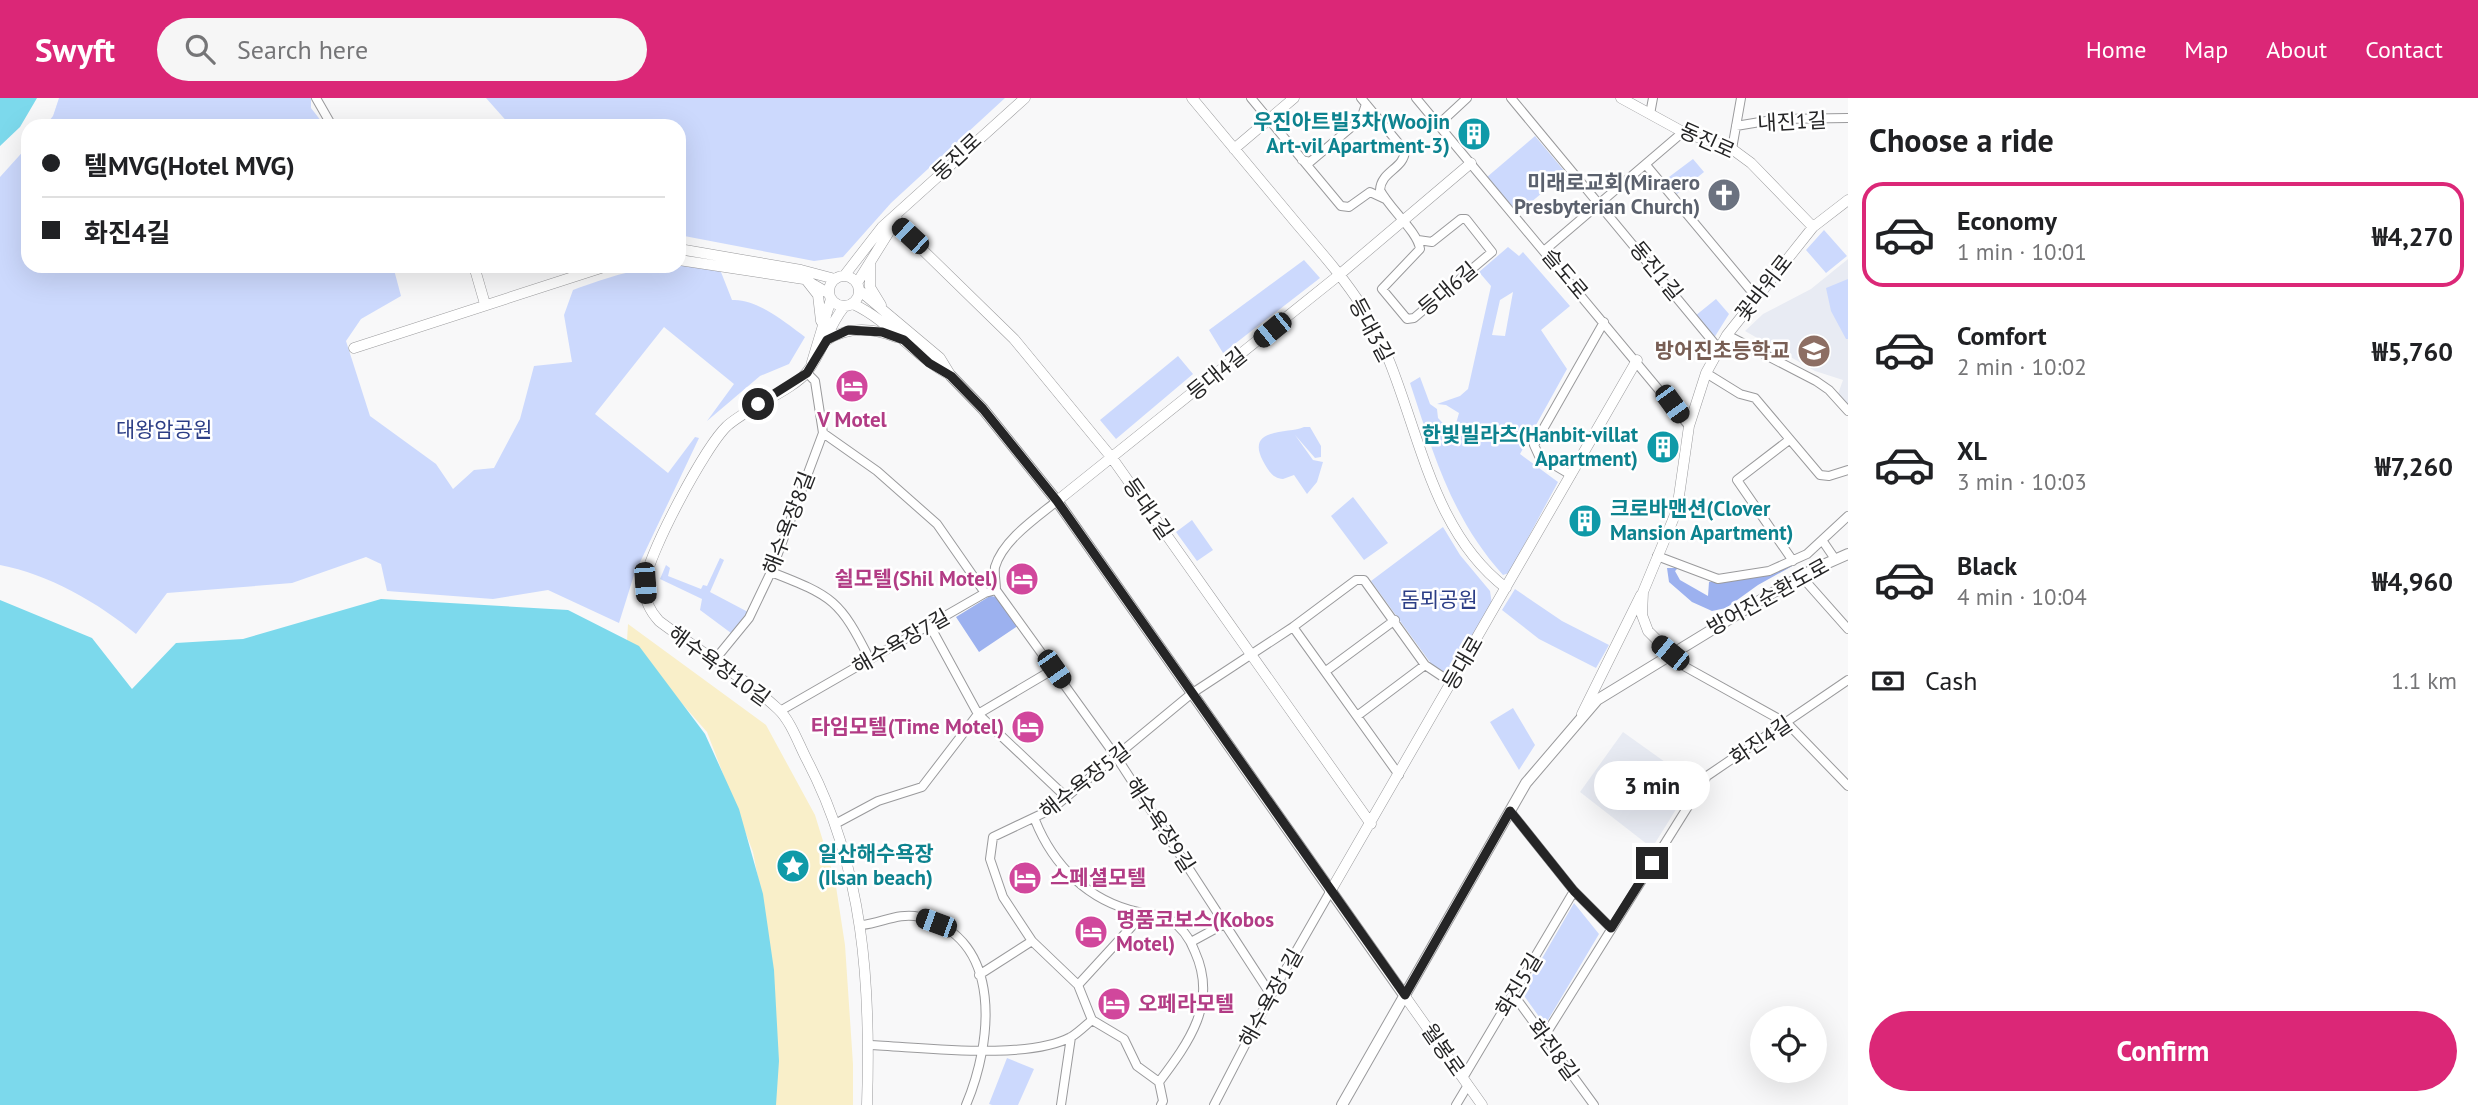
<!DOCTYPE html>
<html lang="en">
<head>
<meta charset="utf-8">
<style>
	body { margin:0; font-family:"PT Sans","Noto Sans KR",sans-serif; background:#f6f6f6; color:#202124; height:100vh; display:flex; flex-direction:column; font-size:26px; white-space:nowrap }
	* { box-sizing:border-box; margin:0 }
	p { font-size:23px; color:#757577 }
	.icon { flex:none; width:38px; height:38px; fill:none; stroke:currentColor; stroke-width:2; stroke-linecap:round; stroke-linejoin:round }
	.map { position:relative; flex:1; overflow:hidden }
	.drawer { display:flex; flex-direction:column; background:#fff; width:630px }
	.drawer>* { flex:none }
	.hud { position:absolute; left:21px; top:21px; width:665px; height:154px; border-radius:21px; box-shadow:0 7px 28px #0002; display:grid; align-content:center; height:154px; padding:0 21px; background:#fff }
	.tools { position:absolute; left:1750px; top:908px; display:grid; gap:14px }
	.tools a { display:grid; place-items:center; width:77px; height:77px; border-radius:50%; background:#fff; box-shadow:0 7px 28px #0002; font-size:35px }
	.end { position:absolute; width:32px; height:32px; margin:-16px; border:9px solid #252526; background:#fff; box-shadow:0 0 0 4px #fff }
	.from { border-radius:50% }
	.bubble { position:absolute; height:49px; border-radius:24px; background:#fff; box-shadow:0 7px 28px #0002; font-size:23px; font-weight:800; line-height:49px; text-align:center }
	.car { position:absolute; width:21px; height:42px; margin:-21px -10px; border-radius:9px; box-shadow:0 0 5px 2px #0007; background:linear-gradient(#222 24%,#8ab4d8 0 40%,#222 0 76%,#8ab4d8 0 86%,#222 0) }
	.hud b { display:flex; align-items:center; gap:24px; height:66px; font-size:26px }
	.hud b+b { border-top:2px solid #e0e0e0 }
	.hud i { width:18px; height:18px; background:#202124 }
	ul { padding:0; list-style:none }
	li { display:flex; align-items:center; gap:21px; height:105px; margin:0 14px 10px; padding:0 7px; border:4px solid transparent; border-radius:21px }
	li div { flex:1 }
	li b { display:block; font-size:26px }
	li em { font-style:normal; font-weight:800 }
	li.on { border-color:#db2777 }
	li>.icon { width:63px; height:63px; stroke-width:1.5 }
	h2 { padding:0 21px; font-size:32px; line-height:84px }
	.pay { display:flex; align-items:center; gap:18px; height:77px; padding:0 21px; font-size:26px }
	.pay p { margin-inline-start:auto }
	.button { display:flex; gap:14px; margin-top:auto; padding:14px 21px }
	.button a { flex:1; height:80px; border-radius:42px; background:#db2777; color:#fff; font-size:28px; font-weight:800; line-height:80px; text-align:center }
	header { display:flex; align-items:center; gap:42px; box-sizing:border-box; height:98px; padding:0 35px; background:#db2777; color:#fff }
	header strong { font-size:33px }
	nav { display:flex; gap:38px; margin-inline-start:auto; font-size:24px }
	.search { width:490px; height:63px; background:#f6f6f6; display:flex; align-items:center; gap:18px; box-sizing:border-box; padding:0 24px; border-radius:38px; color:#757577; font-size:26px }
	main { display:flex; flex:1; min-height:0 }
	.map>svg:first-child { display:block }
	.built { fill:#e8ebf3 }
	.green { fill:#ccd9fd; fill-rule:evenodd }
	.forest { fill:#9cb1ef }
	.sand { fill:#f9efc9 }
	.water { fill:#7cd9ec }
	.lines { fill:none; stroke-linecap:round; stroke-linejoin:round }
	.minor-casing { stroke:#9a9a9c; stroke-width:10 }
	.tertiary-casing { stroke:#9a9a9c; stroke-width:11 }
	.secondary-casing { stroke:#9a9a9c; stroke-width:12 }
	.minor { stroke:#fff; stroke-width:8 }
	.tertiary { stroke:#fff; stroke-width:10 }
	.secondary { stroke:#fff; stroke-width:10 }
	.route { stroke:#252526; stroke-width:9 }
	.labels { text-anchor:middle; stroke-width:5; stroke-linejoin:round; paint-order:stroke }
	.culture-label { font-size:21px; font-weight:bold; fill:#0d838f; stroke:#fff; text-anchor:end }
	.street-label { font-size:21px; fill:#252526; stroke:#fff }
	.worship-label { font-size:21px; font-weight:bold; fill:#5b616d; stroke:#fff; text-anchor:end }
	.education-label { font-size:21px; font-weight:bold; fill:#785e54; stroke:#fff; text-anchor:end }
	.hotel-label { font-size:21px; font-weight:bold; fill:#b23c85; stroke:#fff; text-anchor:start }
	.park-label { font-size:21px; fill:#2c3e86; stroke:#fff }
</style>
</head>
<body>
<header>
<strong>Swyft</strong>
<div class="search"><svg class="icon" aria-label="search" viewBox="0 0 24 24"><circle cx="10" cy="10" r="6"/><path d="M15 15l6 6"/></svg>Search here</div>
<nav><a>Home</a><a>Map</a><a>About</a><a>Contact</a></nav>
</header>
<main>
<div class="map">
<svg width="1848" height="1007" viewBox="0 0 1848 1007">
	<rect width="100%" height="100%" fill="#f8f8f9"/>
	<path class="built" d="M1848,161V310L1838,296L1843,282L1815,273L1745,233L1763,216L1811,191Z
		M1623,634L1693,684L1652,750L1580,694Z"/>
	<path class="green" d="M59,0H311V10L325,28H45L53,18Z
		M486,0H1005L891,105L843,159L814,163L679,137V28H511Z
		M1535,38L1566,75L1518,115L1487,79Z
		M28,48V168H393L401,198L361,221L346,243L370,318L436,366L453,391L474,372L494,370L520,321L534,268L572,264L564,217L573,192C609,179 640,168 679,168V165L719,169L732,202C756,200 786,225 805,239L789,266L760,278L707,323L734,286L664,229L595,316L668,375L695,339L699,340L634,477L619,525L548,492L493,501L387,493L381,466L366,459L292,485L167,495L136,536C99,505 48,476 0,467V79Z
		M1693,61L1704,74L1677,96L1665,82Z
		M1824,132L1847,158L1826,175L1806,152Z
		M1508,149L1519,158L1523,154L1570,208L1541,232L1567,271L1520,356L1558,384L1509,475L1503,477C1451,419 1434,357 1410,285L1420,279L1430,306L1437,311L1438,320L1453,336L1459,315L1446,307L1437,306L1460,298L1468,291L1491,188L1479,174ZM1513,194L1505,238L1492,237L1500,202Z
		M1304,162L1320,180L1223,255L1209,232Z
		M1848,181V241H1846L1831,213L1826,190Z
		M1716,201L1729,216L1714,240L1695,218Z
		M1178,258L1193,276L1116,341L1100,322Z
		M1304,329H1310L1321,348V359L1315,360L1295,337L1313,362L1323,364L1317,384L1307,396L1294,377L1283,381C1272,380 1268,372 1263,363C1245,329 1289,336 1304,329Z
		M1353,399L1388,445L1364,462L1331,418Z
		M1192,422L1213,452L1197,463L1176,434Z
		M1443,429L1460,457L1490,493L1492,506L1454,576L1435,571L1371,483Z
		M720,460L724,462L710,494L748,514L731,535L700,512L702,501L660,481L666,467L670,470L668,478L701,491L703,487L707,488Z
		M1515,491L1562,523L1609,547L1596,570L1539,541L1502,512Z
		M1513,610L1535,647L1519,672L1490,624Z
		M1574,805L1599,836L1545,927L1522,895Z
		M1007,960L1034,971L1018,1007H992L989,1006Z"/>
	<path class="forest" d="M1796,466L1758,487L1726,510L1712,513L1692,504L1669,484L1667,470H1678L1675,473L1680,482L1708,498L1709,484L1769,474Z
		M990,498L998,499L1019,527L979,554L956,519Z"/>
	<path class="sand" d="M628,526L766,627L815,717L835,782L845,847L853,966V1007H769L767,827L753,754L707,634L627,543Z"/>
	<path class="water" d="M0,0H37L20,29L0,48Z
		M381,501L568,512L639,548L705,636L739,711L763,796L774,872L779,963L776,1007H0V502L92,540L132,591L176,545L243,541Z"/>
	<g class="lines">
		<defs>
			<path id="minor" d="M316,0L332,28
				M1251,0L1341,108L1349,109L1370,94L1385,101
				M1361,0L1405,53C1404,71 1381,73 1380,92C1389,110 1418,134 1420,151L1382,191L1407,221L1414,220L1492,154L1466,121H1461L1432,144L1418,142
				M1416,0L1689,328
				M1511,0L1719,251
				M1650,16L1653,0
				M1439,26L1467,0
				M1736,28L1778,21L1848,20
				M1732,51L1741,0
				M1302,62L1310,64L1361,21L1366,6
				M1646,67L1757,200
				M1545,152L1683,34
				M1727,237L1816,283L1829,292L1848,313
				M1706,275L1740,296L1755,300L1820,377L1829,378L1848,372
				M823,335L877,373L937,426L985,495
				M1789,342L1737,382L1793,463
				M1571,377L1539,358L1534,347L1604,224
				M1822,442L1835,461
				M1657,458L1718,481L1769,473L1807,456L1848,418
				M771,474C833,498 840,502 870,562
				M1801,478L1848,531
				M996,492L1117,660L1271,897
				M930,528L978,616L1067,700
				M1293,529L1399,677
				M1670,555L1682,567L1788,626L1848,688
				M713,564L749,520L771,474L823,335L815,283L807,275
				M1326,573L1395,522
				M780,613L985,495L996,492C996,485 994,476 995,469C1003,442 1036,420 1057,403
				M1357,618L1425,567
				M1510,713L1574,793L1611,830
				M1035,722C1053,767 1088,803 1138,814C1148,817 1159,815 1169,821C1182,829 1190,841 1195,854C1218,905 1189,944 1159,984
				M837,725L878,703L922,689L978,616L1054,571
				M862,827C882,825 899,814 920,819C1005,841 992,946 966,1007
				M1191,844L1224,826
				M979,877L1032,843
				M1078,887L1144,815
				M1513,896L1594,1007
				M1092,922L1078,887L1032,843L1003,799L990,761L993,739L1052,711L1191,596L1293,529L1356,482H1364L1425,567L1452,585
				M1092,922L1124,941L1137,968L1159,984
				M1544,939L1707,678L1848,582
				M869,947C921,949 1026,963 1071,939C1078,935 1086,927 1092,922
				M1463,980L1574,793
				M1159,984L1163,1003L1161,1007
				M1061,1007L1071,939
				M1214,1007L1271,897L1330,794
				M1456,1007L1468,987"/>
			<path id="tertiary" d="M1192,0C1227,42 1262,84 1297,126C1320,153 1344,180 1363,210C1418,298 1419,424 1506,490
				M1621,0L1683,34L1732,51L1751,65L1813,129
				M1234,51L1294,0
				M893,123L1014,241L1112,360L1371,726
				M679,151L801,172L835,181
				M679,162L804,181L828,195
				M870,165V189L881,207
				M474,168L485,206
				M829 193a15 15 0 1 1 30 0a15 15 0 1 1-30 0Z
				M844,178L882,129L1025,0
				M807,183L818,197L821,223
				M857,185L897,121
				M859,192L940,260L951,278
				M853,206C890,223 914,258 950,277
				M844,209C828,228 823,254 807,274C793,292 748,309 727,328C705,349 649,454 645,484C643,499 649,512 659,523C696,551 745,580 778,611C791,623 799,647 807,662C864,771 871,886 867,1007
				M827,242C849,228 872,230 896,239
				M354,250L607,168
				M812,264L831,201
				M1057,403L1339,177L1471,65
				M1670,555L1648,533L1642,517L1643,494L1677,412L1689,328L1706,275L1727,237L1813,129L1848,102
				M1582,616L1641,497
				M1330,794L1637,262
				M1404,897L1482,1007"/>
			<path id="secondary" d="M951,278L983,311L1057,403L1404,897
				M1342,1007L1526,685L1597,602L1754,506L1814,471L1848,456"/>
		</defs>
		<use href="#minor" class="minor-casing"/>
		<use href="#tertiary" class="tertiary-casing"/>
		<use href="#secondary" class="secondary-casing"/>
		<use href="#minor" class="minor"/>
		<use href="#tertiary" class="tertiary"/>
		<use href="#secondary" class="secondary"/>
	</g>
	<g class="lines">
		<path class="route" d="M758,306L807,275L827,242L848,232L882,234L904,242L929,265L951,278L983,311L1057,403L1405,897L1510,713L1574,793L1611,830L1652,765"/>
	</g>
	<defs>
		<symbol id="building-disc" viewBox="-11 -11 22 22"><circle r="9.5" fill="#0f9aa8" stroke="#fff"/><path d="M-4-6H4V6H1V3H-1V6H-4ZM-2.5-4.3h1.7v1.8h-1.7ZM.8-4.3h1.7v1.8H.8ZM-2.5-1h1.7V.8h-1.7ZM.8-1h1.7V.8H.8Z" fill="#fff"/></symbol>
		<symbol id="church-disc" viewBox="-11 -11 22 22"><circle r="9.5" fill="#6b7280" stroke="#fff"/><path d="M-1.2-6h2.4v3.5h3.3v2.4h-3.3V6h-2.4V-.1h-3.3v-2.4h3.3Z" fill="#fff"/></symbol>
		<symbol id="school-disc" viewBox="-11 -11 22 22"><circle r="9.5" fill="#8d6e63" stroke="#fff"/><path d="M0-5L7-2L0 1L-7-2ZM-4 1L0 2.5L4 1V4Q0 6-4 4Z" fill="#fff"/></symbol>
		<symbol id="hotel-disc" viewBox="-11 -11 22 22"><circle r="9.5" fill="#d1479c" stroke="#fff"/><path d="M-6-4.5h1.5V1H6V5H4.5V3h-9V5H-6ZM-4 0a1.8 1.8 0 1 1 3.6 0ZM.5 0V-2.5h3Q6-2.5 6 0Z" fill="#fff"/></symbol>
		<symbol id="sight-disc" viewBox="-11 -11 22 22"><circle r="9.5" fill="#0f9aa8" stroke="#fff"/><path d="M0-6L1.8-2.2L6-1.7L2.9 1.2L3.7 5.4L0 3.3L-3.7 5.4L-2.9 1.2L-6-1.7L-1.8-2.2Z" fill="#fff"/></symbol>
	</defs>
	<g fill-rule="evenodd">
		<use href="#building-disc" x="1455" y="17" width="38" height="38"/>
		<use href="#church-disc" x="1705" y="78" width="38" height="38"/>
		<use href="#school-disc" x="1795" y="234" width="38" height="38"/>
		<use href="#hotel-disc" x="833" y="269" width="38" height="38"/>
		<use href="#building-disc" x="1644" y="330" width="38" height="38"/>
		<use href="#building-disc" x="1566" y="404" width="38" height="38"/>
		<use href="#hotel-disc" x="1003" y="462" width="38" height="38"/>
		<use href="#hotel-disc" x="1009" y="610" width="38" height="38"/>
		<use href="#sight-disc" x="774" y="749" width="38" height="38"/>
		<use href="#hotel-disc" x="1006" y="761" width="38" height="38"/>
		<use href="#hotel-disc" x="1072" y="815" width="38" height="38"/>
		<use href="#hotel-disc" x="1095" y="887" width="38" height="38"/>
	</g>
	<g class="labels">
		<g class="culture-label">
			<text x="1450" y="31">우진아트빌3차(Woojin<tspan x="1450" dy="24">Art-vil Apartment-3)</tspan></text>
			<text x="1638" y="344">한빛빌라츠(Hanbit-villat<tspan x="1638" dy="24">Apartment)</tspan></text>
			<text x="1610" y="418" text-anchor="start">크로바맨션(Clover<tspan x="1610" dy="24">Mansion Apartment)</tspan></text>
			<text x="818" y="763" text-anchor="start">일산해수욕장<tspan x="818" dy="24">(Ilsan beach)</tspan></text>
		</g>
		<g class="street-label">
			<text transform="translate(1792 24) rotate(-3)" y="7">내진1길</text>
			<text transform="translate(1707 43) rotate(24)" y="7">동진로</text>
			<text transform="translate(957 59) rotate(-43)" y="7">동진로</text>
			<text transform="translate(1656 173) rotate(51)" y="7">동진1길</text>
			<text transform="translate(1565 176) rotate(50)" y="7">슬도로</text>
			<text transform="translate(1764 190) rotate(-52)" y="7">꽃바위로</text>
			<text transform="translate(1448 191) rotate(-40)" y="7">등대6길</text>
			<text transform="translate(1371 232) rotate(62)" y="7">등대3길</text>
			<text transform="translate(1217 276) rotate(-39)" y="7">등대4길</text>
			<text transform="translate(1148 411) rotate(55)" y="7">등대1길</text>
			<text transform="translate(789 425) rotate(-69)" y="7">해수욕장8길</text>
			<text transform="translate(1768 499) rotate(-29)" y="7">방어진순환도로</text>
			<text transform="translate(901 544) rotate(-30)" y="7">해수욕장7길</text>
			<text transform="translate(1463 565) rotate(-60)" y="7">등대로</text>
			<text transform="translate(719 568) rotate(36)" y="7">해수욕장10길</text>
			<text transform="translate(1761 643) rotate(-34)" y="7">화진4길</text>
			<text transform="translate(1085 683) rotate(-38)" y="7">해수욕장5길</text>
			<text transform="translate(1160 727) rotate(57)" y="7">해수욕장9길</text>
			<text transform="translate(1519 887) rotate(-59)" y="7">화진5길</text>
			<text transform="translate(1271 900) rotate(-61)" y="7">해수욕장1길</text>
			<text transform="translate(1443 952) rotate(55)" y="7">월봉로</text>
			<text transform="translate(1553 952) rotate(54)" y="7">화진8길</text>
		</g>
		<g class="worship-label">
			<text x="1700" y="92">미래로교회(Miraero<tspan x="1700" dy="24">Presbyterian Church)</tspan></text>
		</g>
		<g class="education-label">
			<text x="1790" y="260">방어진초등학교</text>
		</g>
		<g class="hotel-label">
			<text x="852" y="329" text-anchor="middle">V Motel</text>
			<text x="998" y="488" text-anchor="end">쉴모텔(Shil Motel)</text>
			<text x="1004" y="636" text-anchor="end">타임모텔(Time Motel)</text>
			<text x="1050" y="787">스페셜모텔</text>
			<text x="1116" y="829">명품코보스(Kobos<tspan x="1116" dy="24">Motel)</tspan></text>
			<text x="1138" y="913">오페라모텔</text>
		</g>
		<g class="park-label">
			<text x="164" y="339">대왕암공원</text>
			<text x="1439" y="509">돔뫼공원</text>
		</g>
	</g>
</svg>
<div class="tools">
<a><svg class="icon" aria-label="locate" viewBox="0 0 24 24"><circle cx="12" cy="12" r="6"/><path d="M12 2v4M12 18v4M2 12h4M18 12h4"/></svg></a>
</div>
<i class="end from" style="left:758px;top:306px"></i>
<i class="end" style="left:1652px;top:765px"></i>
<div class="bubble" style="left:1594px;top:663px;width:116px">3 min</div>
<i class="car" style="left:910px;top:138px;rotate:313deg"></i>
<i class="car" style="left:1272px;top:232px;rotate:231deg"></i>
<i class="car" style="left:1672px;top:306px;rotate:144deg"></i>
<i class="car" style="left:645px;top:485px;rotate:176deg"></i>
<i class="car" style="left:1670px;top:555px;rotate:309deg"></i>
<i class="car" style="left:1054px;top:571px;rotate:145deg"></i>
<i class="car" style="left:936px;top:825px;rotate:290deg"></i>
<div class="hud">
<b><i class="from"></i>텔MVG(Hotel MVG)</b>
<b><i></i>화진4길</b>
</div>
</div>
<section class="drawer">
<h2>Choose a ride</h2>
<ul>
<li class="on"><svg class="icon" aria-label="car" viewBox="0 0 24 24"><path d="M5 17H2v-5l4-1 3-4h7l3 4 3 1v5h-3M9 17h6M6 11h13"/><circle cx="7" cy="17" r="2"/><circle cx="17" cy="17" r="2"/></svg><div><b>Economy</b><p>1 min · 10:01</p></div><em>₩4,270</em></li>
<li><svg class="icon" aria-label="car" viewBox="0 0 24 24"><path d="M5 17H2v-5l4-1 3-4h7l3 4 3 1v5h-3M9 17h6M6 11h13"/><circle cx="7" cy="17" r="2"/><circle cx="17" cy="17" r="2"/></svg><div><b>Comfort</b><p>2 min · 10:02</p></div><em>₩5,760</em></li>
<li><svg class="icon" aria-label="car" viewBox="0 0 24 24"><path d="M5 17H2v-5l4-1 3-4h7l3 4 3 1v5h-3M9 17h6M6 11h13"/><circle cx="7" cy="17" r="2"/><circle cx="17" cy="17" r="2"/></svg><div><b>XL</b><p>3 min · 10:03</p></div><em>₩7,260</em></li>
<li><svg class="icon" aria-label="car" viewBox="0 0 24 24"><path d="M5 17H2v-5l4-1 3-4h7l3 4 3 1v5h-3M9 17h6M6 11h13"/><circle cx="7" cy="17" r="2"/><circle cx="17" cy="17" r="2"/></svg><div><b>Black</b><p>4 min · 10:04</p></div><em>₩4,960</em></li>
</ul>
<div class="pay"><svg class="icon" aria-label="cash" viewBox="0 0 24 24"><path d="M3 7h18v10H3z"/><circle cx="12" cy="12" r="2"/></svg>Cash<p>1.1 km</p></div>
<div class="button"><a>Confirm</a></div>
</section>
</main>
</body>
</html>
